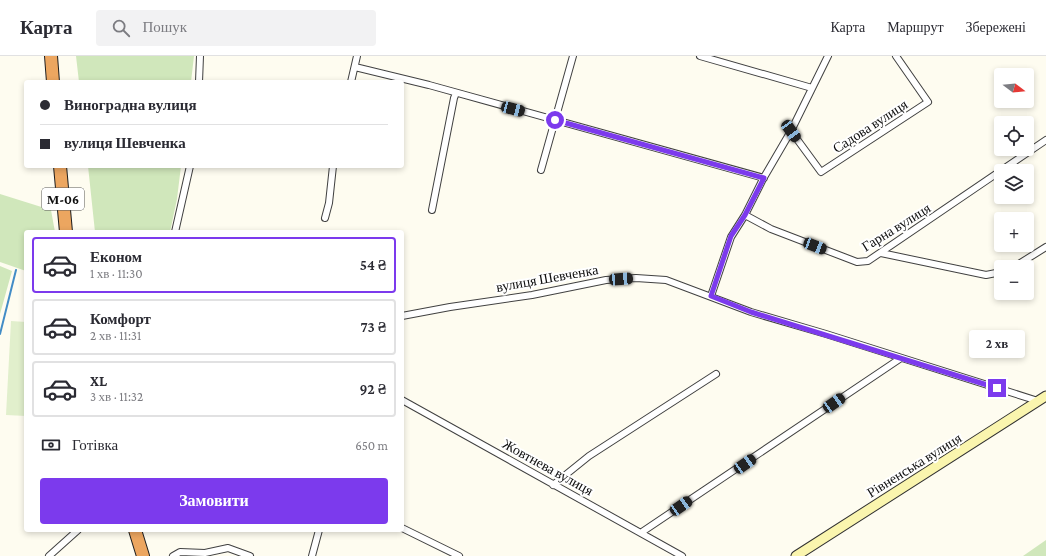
<!DOCTYPE html>
<html lang="uk">
<head>
<meta charset="utf-8">
<style>
	body { margin:0; font-family:"Crimson Pro",serif; background:#f2f2f3; color:#2b2b33; height:100vh; display:flex; flex-direction:column; font-size:15px; white-space:nowrap }
	* { box-sizing:border-box; margin:0 }
	p { font-size:13px; color:#7c7c81 }
	.icon { flex:none; width:22px; height:22px; fill:none; stroke:currentColor; stroke-width:2; stroke-linecap:round; stroke-linejoin:round }
	.map { position:relative; flex:1; overflow:hidden }
	.sheet { position:absolute; left:24px; top:174px; width:380px; height:302px; display:flex; flex-direction:column; background:#fff; border-radius:4px; box-shadow:0 2px 6px #0003 }
	.sheet>* { flex:none }
	.top-card { position:absolute; left:24px; top:24px; width:380px; height:88px; border-radius:4px; box-shadow:0 2px 6px #0003; display:grid; align-content:center; height:88px; padding:0 16px; background:#fff }
	.needle { width:26px; rotate:106deg }
	.tools { position:absolute; left:994px; top:12px; display:grid; gap:8px }
	.tools a { display:grid; place-items:center; width:40px; height:40px; border-radius:4px; background:#fff; box-shadow:0 2px 6px #0003; font-size:20px }
	.end { position:absolute; width:18px; height:18px; margin:-9px; border:5px solid #7c3aed; background:#fff; box-shadow:0 0 0 2px #fff }
	.from { border-radius:50% }
	.bubble { position:absolute; height:28px; border-radius:4px; background:#fff; box-shadow:0 2px 6px #0003; font-size:13px; font-weight:600; line-height:28px; text-align:center }
	.car { position:absolute; width:12px; height:24px; margin:-12px -6px; border-radius:5px; box-shadow:0 0 3px 1px #0007; background:linear-gradient(#222 24%,#8ab4d8 0 40%,#222 0 76%,#8ab4d8 0 86%,#222 0) }
	.top-card b { display:flex; align-items:center; gap:14px; height:38px; font-size:15px }
	.top-card b+b { border-top:1px solid #e1e1e2 }
	.top-card i { width:10px; height:10px; background:#2b2b33 }
	ul { padding:7px 0 0; list-style:none }
	li { display:flex; align-items:center; gap:12px; height:56px; margin:0 8px 6px; padding:0 8px; border:2px solid #e1e1e2; border-radius:4px }
	li div { flex:1 }
	li b { display:block; font-size:15px }
	li em { font-style:normal; font-weight:600 }
	li.active { border-color:#7c3aed }
	li>.icon { width:36px; height:36px; stroke-width:1.5 }
	.pay { display:flex; align-items:center; gap:10px; height:44px; padding:0 16px; font-size:15px }
	.pay p { margin-inline-start:auto }
	.button { display:flex; gap:8px; margin-top:auto; padding:8px 16px }
	.button a { flex:1; height:46px; border-radius:4px; background:#7c3aed; color:#fff; font-size:16px; font-weight:600; line-height:46px; text-align:center }
	header { display:flex; align-items:center; gap:24px; box-sizing:border-box; height:56px; padding:0 20px; background:#fff; border-bottom:1px solid #e1e1e2 }
	header strong { font-size:19px }
	nav { display:flex; gap:22px; margin-inline-start:auto; font-size:14px }
	.search { width:280px; height:36px; background:#f2f2f3; display:flex; align-items:center; gap:10px; box-sizing:border-box; padding:0 14px; border-radius:4px; color:#7c7c81; font-size:15px }
	.map>svg:first-child { display:block }
	.green { fill:#d0e7bb }
	.pitch { fill:#e1efcc }
	.lines { fill:none; stroke-linecap:round; stroke-linejoin:round }
	.stream { stroke:#428cc6; stroke-width:2 }
	.street-casing { stroke:#414141; stroke-width:8 }
	.secondary-casing { stroke:#303030; stroke-width:11 }
	.highway-casing { stroke:#1f1f1f; stroke-width:14 }
	.street { stroke:#fff; stroke-width:6 }
	.secondary { stroke:#faf5ae; stroke-width:9 }
	.highway { stroke:#eca660; stroke-width:12 }
	.route { stroke:#7c3aed; stroke-width:5 }
	.labels { text-anchor:middle; stroke-width:4; stroke-linejoin:round; paint-order:stroke }
	.shield { fill:#fff; stroke:#565656; stroke-width:1 }
	.shield-label { font-size:13px; font-weight:bold; fill:#0e0e0e }
	.street-label { font-size:14px; fill:#0e0e0e; stroke:#fff }
</style>
</head>
<body>
<header>
<strong>Карта</strong>
<div class="search"><svg class="icon" aria-label="search" viewBox="0 0 24 24"><circle cx="10" cy="10" r="6"/><path d="M15 15l6 6"/></svg>Пошук</div>
<nav><a>Карта</a><a>Маршрут</a><a>Збережені</a></nav>
</header>
<div class="map">
<svg width="1046" height="500" viewBox="0 0 1046 500">
	<rect width="100%" height="100%" fill="#fefcf0"/>
	<path class="green" d="M76,0H194L191,26H79Z
		M88,110H181L177,143L170,176H95Z
		M0,138L51,154L55,176H26V215L0,206Z
		M0,210L12,215L0,258Z
		M1046,484V500H1023Z"/>
	<path class="pitch" d="M11,265L26,266V360L6,359Z"/>
	<g class="lines">
		<path class="stream" d="M0,278L16,214"/>
		<defs>
			<path id="street" d="M700,0L812,32
				M355,11L429,29L764,122
				M199,26L200,0
				M351,26L357,0
				M791,75L821,116L928,46L896,0
				M541,114L573,0
				M432,154L454,42L456,37
				M745,159L771,173L844,201L857,206L868,205L1046,84
				M325,162L329,147L333,110
				M175,176L190,110
				M881,197L986,219L1001,216
				M1014,211L1046,191
				M711,240L731,181L745,159L763,123L791,75L828,0
				M402,260L450,251L532,239L606,224L636,222L666,224L751,256L826,278L1038,345
				M402,344L682,500
				M553,429L589,400L716,318
				M402,472L459,500
				M642,476L901,302
				M49,500L78,474
				M173,500L180,496L205,497L228,492L250,500
				M312,500L319,474"/>
			<path id="secondary" d="M796,500L1046,340"/>
			<path id="highway" d="M51,0L53,26
				M60,110L66,176
				M135,474L143,500"/>
		</defs>
		<use href="#street" class="street-casing"/>
		<use href="#secondary" class="secondary-casing"/>
		<use href="#highway" class="highway-casing"/>
		<use href="#street" class="street"/>
		<use href="#secondary" class="secondary"/>
		<use href="#highway" class="highway"/>
	</g>
	<g class="lines">
		<path class="route" d="M555,64L764,122L745,159L731,180L711,240L751,256L997,332"/>
	</g>
	<g class="labels">
		<rect class="shield" x="42" y="132" width="42" height="22" rx="3"/>
		<g class="shield-label">
			<text x="63" y="148">М-06</text>
		</g>
		<g class="street-label">
			<text transform="translate(870 70) rotate(-33)" y="5">Садова вулиця</text>
			<text transform="translate(896 171) rotate(-32)" y="5">Гарна вулиця</text>
			<text transform="translate(547 222) rotate(-10)" y="5">вулиця Шевченка</text>
			<text transform="translate(914 409) rotate(-32)" y="5">Рівненська вулиця</text>
			<text transform="translate(548 411) rotate(29)" y="5">Жовтнева вулиця</text>
		</g>
	</g>
</svg>
<div class="tools">
<a><svg class="needle" viewBox="-14 -14 28 28"><path d="M0-13l5 13h-10z" fill="#e53935"/><path d="M0 13l5-13h-10z" fill="#7c7c81"/></svg></a>
<a><svg class="icon" aria-label="locate" viewBox="0 0 24 24"><circle cx="12" cy="12" r="6"/><path d="M12 2v4M12 18v4M2 12h4M18 12h4"/></svg></a>
<a><svg class="icon" aria-label="layers" viewBox="0 0 24 24"><path d="M12 4l9 5-9 5-9-5zM3 14l9 5 9-5"/></svg></a>
<a>+</a>
<a>−</a>
</div>
<i class="end from" style="left:555px;top:64px"></i>
<i class="end" style="left:997px;top:332px"></i>
<div class="bubble" style="left:969px;top:274px;width:56px">2 хв</div>
<i class="car" style="left:513px;top:53px;rotate:105deg"></i>
<i class="car" style="left:791px;top:75px;rotate:144deg"></i>
<i class="car" style="left:815px;top:190px;rotate:111deg"></i>
<i class="car" style="left:621px;top:223px;rotate:86deg"></i>
<i class="car" style="left:834px;top:347px;rotate:56deg"></i>
<i class="car" style="left:745px;top:408px;rotate:56deg"></i>
<i class="car" style="left:681px;top:450px;rotate:56deg"></i>
<div class="top-card">
<b><i class="from"></i>Виноградна вулиця</b>
<b><i></i>вулиця Шевченка</b>
</div>
<section class="sheet">
<ul>
<li class="active"><svg class="icon" aria-label="car" viewBox="0 0 24 24"><path d="M5 17H2v-5l4-1 3-4h7l3 4 3 1v5h-3M9 17h6M6 11h13"/><circle cx="7" cy="17" r="2"/><circle cx="17" cy="17" r="2"/></svg><div><b>Економ</b><p>1 хв · 11:30</p></div><em>54 ₴</em></li>
<li><svg class="icon" aria-label="car" viewBox="0 0 24 24"><path d="M5 17H2v-5l4-1 3-4h7l3 4 3 1v5h-3M9 17h6M6 11h13"/><circle cx="7" cy="17" r="2"/><circle cx="17" cy="17" r="2"/></svg><div><b>Комфорт</b><p>2 хв · 11:31</p></div><em>73 ₴</em></li>
<li><svg class="icon" aria-label="car" viewBox="0 0 24 24"><path d="M5 17H2v-5l4-1 3-4h7l3 4 3 1v5h-3M9 17h6M6 11h13"/><circle cx="7" cy="17" r="2"/><circle cx="17" cy="17" r="2"/></svg><div><b>XL</b><p>3 хв · 11:32</p></div><em>92 ₴</em></li>
</ul>
<div class="pay"><svg class="icon" aria-label="cash" viewBox="0 0 24 24"><path d="M3 7h18v10H3z"/><circle cx="12" cy="12" r="2"/></svg>Готівка<p>650 m</p></div>
<div class="button"><a>Замовити</a></div>
</section>
</div>
</body>
</html>
